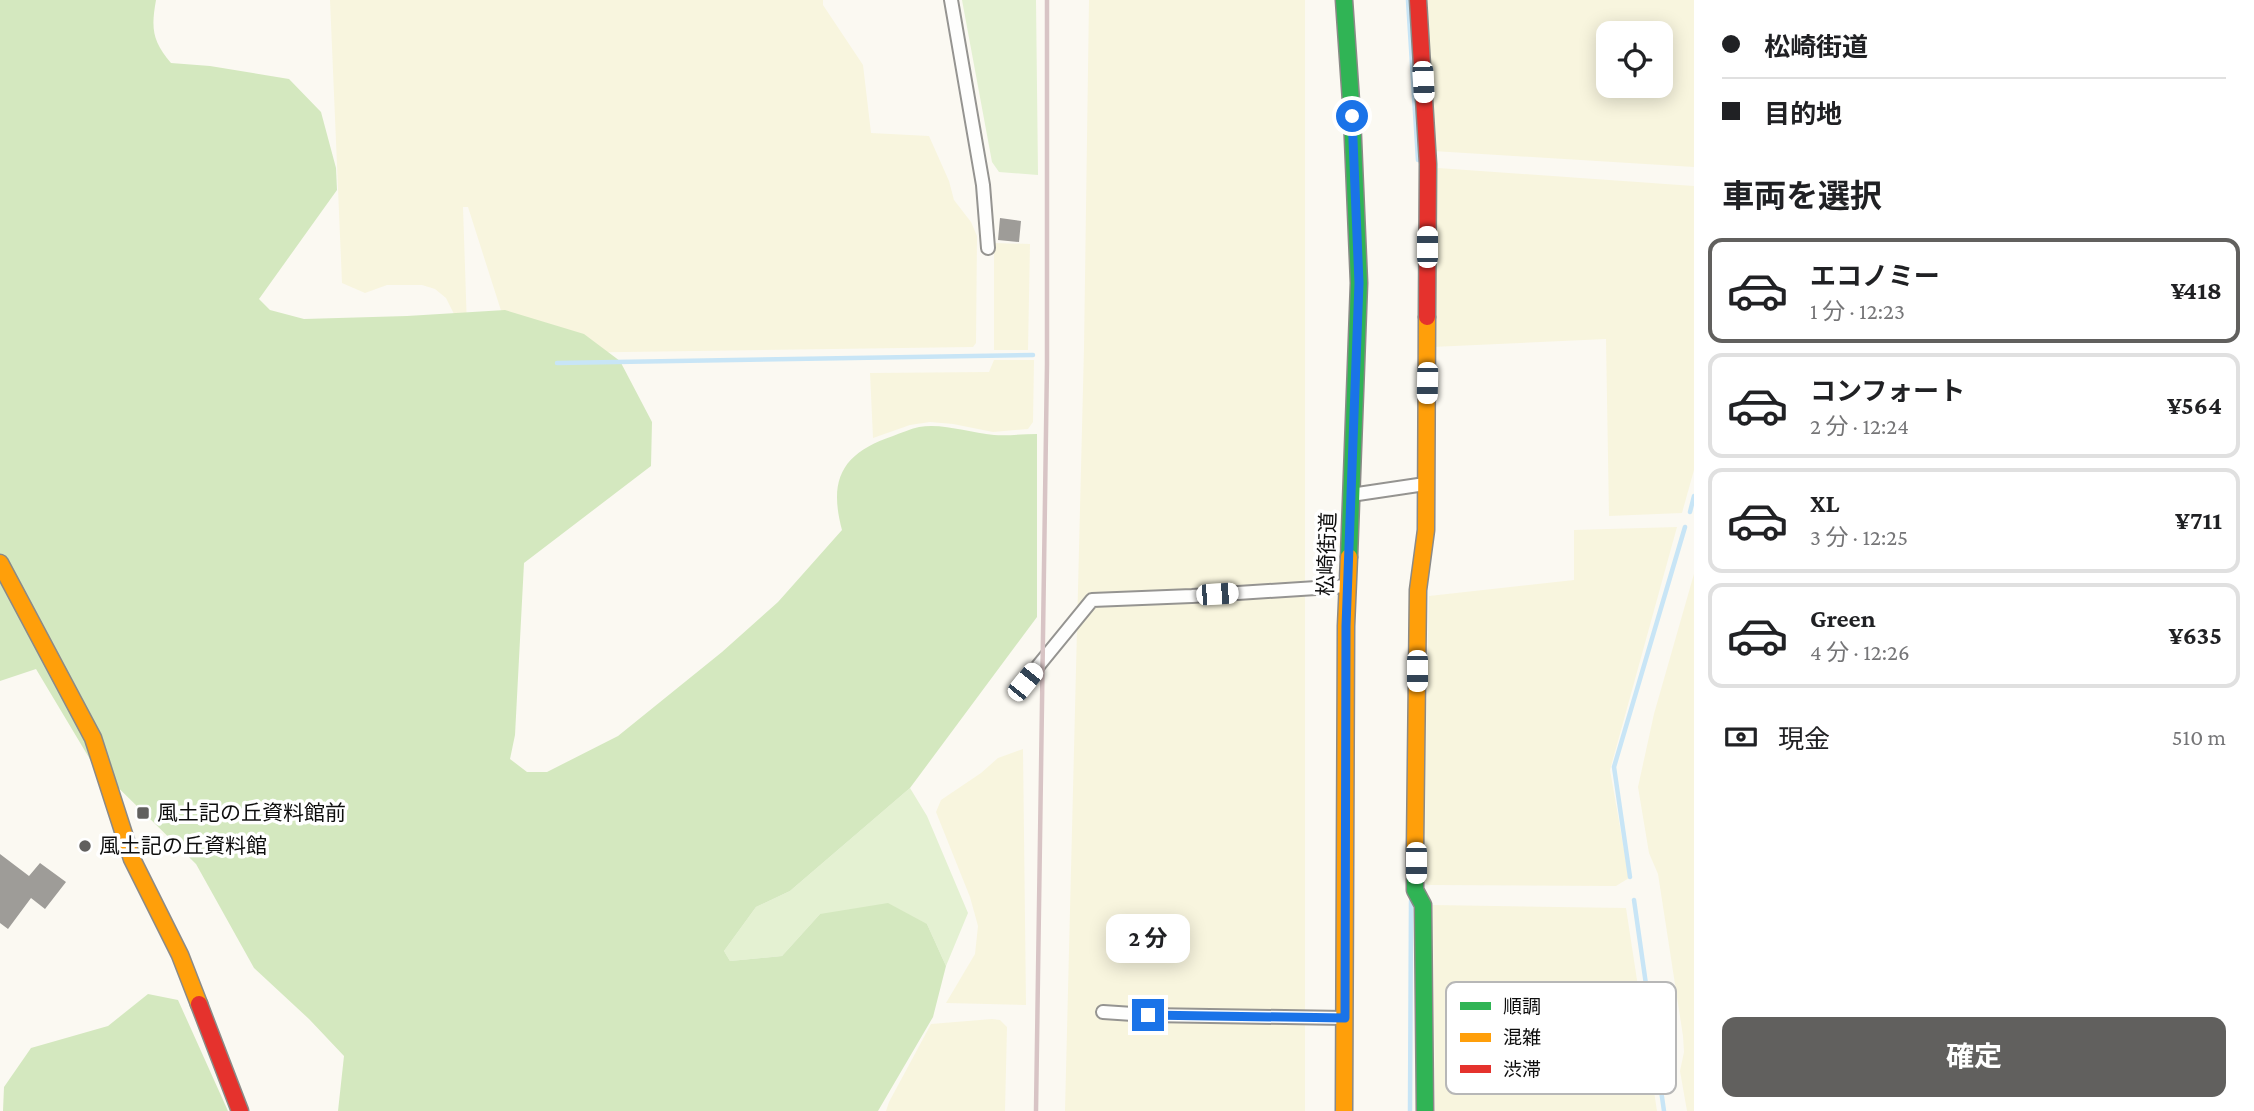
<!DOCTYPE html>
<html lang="ja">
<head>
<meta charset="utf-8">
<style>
	body { margin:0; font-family:"Crimson Pro","Noto Sans JP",serif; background:#f2f2f2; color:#202124; height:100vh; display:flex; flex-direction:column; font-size:26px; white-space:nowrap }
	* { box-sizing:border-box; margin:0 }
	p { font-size:23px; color:#757577 }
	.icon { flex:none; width:38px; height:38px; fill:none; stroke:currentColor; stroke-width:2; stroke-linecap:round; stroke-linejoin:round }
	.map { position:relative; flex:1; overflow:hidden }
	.drawer { display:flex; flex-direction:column; background:#fff; width:560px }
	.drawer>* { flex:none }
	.hud { display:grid; align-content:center; height:154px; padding:0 28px; background:#fff }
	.controls { position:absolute; left:1596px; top:21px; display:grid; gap:14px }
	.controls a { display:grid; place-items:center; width:77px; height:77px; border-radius:14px; background:#fff; box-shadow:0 4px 18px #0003; font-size:35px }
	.end { position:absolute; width:32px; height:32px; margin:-16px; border:9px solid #1a73e8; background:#fff; box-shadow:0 0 0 4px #fff }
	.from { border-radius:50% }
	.bubble { position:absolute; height:49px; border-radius:14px; background:#fff; box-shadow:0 4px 18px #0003; font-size:23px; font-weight:700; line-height:49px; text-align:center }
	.car { position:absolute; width:21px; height:42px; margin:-21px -10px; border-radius:9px; box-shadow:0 0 5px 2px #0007; background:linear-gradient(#fff 24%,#345 0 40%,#fff 0 76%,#345 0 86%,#fff 0) }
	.hud b { display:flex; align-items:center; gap:24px; height:66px; font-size:26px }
	.hud b+b { border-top:2px solid #e0e0e0 }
	.hud i { width:18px; height:18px; background:#202124 }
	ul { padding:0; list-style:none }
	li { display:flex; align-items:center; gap:21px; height:105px; margin:0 14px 10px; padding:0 14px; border:4px solid #e0e0e0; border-radius:14px }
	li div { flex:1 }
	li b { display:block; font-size:26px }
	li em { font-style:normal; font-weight:700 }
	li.active { border-color:#61605e }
	li>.icon { width:63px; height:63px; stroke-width:1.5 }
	h2 { padding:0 28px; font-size:32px; line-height:84px }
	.pay { display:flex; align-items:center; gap:18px; height:77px; padding:0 28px; font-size:26px }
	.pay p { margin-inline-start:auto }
	.cta { display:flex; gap:14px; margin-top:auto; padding:14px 28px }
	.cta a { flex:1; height:80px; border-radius:14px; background:#61605e; color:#fff; font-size:28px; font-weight:700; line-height:80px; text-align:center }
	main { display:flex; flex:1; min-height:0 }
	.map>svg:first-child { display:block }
	.farmland { fill:#f8f5de; fill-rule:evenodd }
	.green { fill:#e4f1d2 }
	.forest { fill:#d4e8bf }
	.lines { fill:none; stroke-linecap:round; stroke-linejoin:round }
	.stream { stroke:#c8e5f6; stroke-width:4.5 }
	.building { fill:#9e9c98 }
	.street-casing { stroke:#959491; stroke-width:16 }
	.fast-casing { stroke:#8b8a87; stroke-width:19 }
	.slow-casing { stroke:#8b8a87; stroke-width:19 }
	.jam-casing { stroke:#8b8a87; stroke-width:19 }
	.street { stroke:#fefefd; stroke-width:12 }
	.fast { stroke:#30b455; stroke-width:16 }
	.slow { stroke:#ff9f0a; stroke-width:16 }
	.jam { stroke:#e5322d; stroke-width:16 }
	.rail { stroke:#d8c4c5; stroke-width:4.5 }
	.route { stroke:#1a73e8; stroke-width:9 }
	.poi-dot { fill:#61605e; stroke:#fff; stroke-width:2.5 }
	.labels { text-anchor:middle; stroke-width:7; stroke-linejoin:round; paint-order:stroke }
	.street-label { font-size:21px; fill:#0e0e0e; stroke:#fff }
	.poi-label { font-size:21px; fill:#0e0e0e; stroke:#fff; text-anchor:start }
	.key { fill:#fff; stroke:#b7b7b7; stroke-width:2 }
	.key-label { font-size:19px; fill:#0e0e0e }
</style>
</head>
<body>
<main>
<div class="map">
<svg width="1694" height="1111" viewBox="0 0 1694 1111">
	<rect width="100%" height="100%" fill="#fbf9f2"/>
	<path class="farmland" d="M330,0H823V5L863,65L871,133L929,136L949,181L954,200L971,222L977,236L976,343L973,347L555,353L504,320L468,207H463L467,327L460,326L446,298L435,289L422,285H387L365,293L342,283Z
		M1089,0H1305V1111H1065L1084,348Z
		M1421,0H1694V167L1433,151ZM1608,33H1661V86H1608Z
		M1438,168L1694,186V470L1682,513L1609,516L1606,339L1432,347V173Z
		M994,243L1030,244L1028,350H994Z
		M994,360H1034L1033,422L1028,429L993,432L953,424L930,422L910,425L873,438L870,373L989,372Z
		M1677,527L1610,770L1629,878L1616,886L1428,885L1422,882L1429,596L1574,580V530Z
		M1694,574V1111H1687L1680,1071L1684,1052L1683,1036L1658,874L1649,853L1638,787L1654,714Z
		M1023,749L1026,1005L946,1003L975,954L978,926L970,897L936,812L941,800L981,773L998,758Z
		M1433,905L1626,908L1657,1111H1435Z
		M992,1019L1000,1020L1007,1027L1005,1111H886L889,1102L931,1024Z"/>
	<path class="green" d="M962,0H1036L1038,175L999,172L992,162Z
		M910,788L927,816L968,913L946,966L927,924L820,914L782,956L730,961L724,951L756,907L790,891Z"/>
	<path class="forest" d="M0,0H156C151,28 152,41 171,63L210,66L289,79L321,112L336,168L337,190L259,299L270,310L304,319L407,316L505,310L584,334L620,361L652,422L651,466L524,563L515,735L510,759L527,772H547L618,736L722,652L778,602L842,530C828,478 843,453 893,436C901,433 910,429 919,427C944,423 969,433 994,435C1008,436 1023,434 1037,434V617L910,788L790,891L756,907L724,951L730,961L782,956L820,914L888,903L927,924L946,966L933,1017L878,1111H338L344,1056L309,1019L254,968L196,864L91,761L36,669L0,681Z
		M148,994L178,1000L228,1111H3L4,1087L31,1048L108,1026Z"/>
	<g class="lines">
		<path class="stream" d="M1408,0L1418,160
			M557,363L1033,355
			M1690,512L1694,496
			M1630,877L1614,767L1685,527
			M1634,900L1664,1111
			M1410,1111L1411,901"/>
	</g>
	<path class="building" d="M1000,218L1021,221L1019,242L998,240Z
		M0,854L29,876L40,863L66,882L45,909L31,898L8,929L0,923Z"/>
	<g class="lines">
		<defs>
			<path id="street" d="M951,0L983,185L988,248
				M1351,495L1425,484
				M1025,682L1092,600L1192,596L1347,586
				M1103,1012L1148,1015L1345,1018"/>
			<path id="fast" d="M1344,0L1352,116L1359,283L1349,557
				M1415,849V890L1423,905L1425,1111"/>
			<path id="slow" d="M0,563L93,738L132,859L180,955L199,1004
				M1415,849L1418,590L1426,530L1427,317
				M1344,1111L1346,626L1349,557"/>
			<path id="jam" d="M1418,0L1428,164L1427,317
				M199,1004L240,1111"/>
		</defs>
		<use href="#street" class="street-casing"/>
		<use href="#fast" class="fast-casing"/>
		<use href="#slow" class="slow-casing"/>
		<use href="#jam" class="jam-casing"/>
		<use href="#street" class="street"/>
		<use href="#fast" class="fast"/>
		<use href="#slow" class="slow"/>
		<use href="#jam" class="jam"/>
		<path class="rail" d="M1036,1111L1047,364V0"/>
	</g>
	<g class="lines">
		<path class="route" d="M1148,1015L1345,1018L1346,626L1359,283L1352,116"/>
	</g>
	<g class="poi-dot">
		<rect x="136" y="806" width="14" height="14" rx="3.5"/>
		<circle cx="85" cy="846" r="7"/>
	</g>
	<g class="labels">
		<g class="street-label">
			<text transform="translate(1327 554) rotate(-88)" y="7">松崎街道</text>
		</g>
		<g class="poi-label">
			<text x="157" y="820">風土記の丘資料館前</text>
			<text x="99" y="853">風土記の丘資料館</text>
		</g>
	</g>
	<rect x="1446" y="982" width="230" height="112" rx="10" class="key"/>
	<rect x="1460" y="1002" width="31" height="8" fill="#30b455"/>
	<rect x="1460" y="1033" width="31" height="9" fill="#ff9f0a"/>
	<rect x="1460" y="1065" width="31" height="8" fill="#e5322d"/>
	<g class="key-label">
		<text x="1503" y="1013">順調</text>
		<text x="1503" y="1044">混雑</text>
		<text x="1503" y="1076">渋滞</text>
	</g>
</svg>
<div class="controls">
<a><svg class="icon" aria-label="locate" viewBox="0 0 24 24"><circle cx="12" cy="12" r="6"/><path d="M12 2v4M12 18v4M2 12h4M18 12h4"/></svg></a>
</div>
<i class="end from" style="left:1352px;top:116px"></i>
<i class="end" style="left:1148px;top:1015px"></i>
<div class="bubble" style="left:1106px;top:914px;width:84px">2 分</div>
<i class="car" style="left:1423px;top:82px;rotate:177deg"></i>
<i class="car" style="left:1427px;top:247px;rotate:0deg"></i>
<i class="car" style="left:1427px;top:383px;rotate:181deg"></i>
<i class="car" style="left:1217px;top:594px;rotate:86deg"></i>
<i class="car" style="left:1417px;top:671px;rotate:180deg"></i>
<i class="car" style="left:1025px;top:682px;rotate:39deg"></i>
<i class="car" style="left:1416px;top:863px;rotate:180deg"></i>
</div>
<section class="drawer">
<div class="hud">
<b><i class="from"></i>松崎街道</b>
<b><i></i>目的地</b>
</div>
<h2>車両を選択</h2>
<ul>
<li class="active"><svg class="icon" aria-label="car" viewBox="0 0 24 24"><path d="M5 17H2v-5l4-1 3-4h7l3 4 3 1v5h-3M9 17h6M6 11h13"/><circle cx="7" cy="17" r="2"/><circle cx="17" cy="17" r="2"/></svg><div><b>エコノミー</b><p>1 分 · 12:23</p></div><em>¥418</em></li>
<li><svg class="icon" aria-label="car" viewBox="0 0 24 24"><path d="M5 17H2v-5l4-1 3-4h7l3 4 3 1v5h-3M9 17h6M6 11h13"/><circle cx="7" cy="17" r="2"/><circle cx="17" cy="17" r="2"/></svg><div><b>コンフォート</b><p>2 分 · 12:24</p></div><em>¥564</em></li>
<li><svg class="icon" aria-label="car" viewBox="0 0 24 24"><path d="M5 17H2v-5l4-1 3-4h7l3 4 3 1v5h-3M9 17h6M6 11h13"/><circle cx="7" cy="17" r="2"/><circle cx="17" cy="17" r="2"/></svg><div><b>XL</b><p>3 分 · 12:25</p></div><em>¥711</em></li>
<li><svg class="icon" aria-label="car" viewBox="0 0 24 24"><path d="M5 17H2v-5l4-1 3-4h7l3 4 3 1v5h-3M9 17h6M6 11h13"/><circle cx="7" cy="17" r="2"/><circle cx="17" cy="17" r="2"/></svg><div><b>Green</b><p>4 分 · 12:26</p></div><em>¥635</em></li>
</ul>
<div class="pay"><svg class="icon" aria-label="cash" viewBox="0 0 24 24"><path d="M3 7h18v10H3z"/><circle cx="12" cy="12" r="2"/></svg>現金<p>510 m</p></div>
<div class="cta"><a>確定</a></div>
</section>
</main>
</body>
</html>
